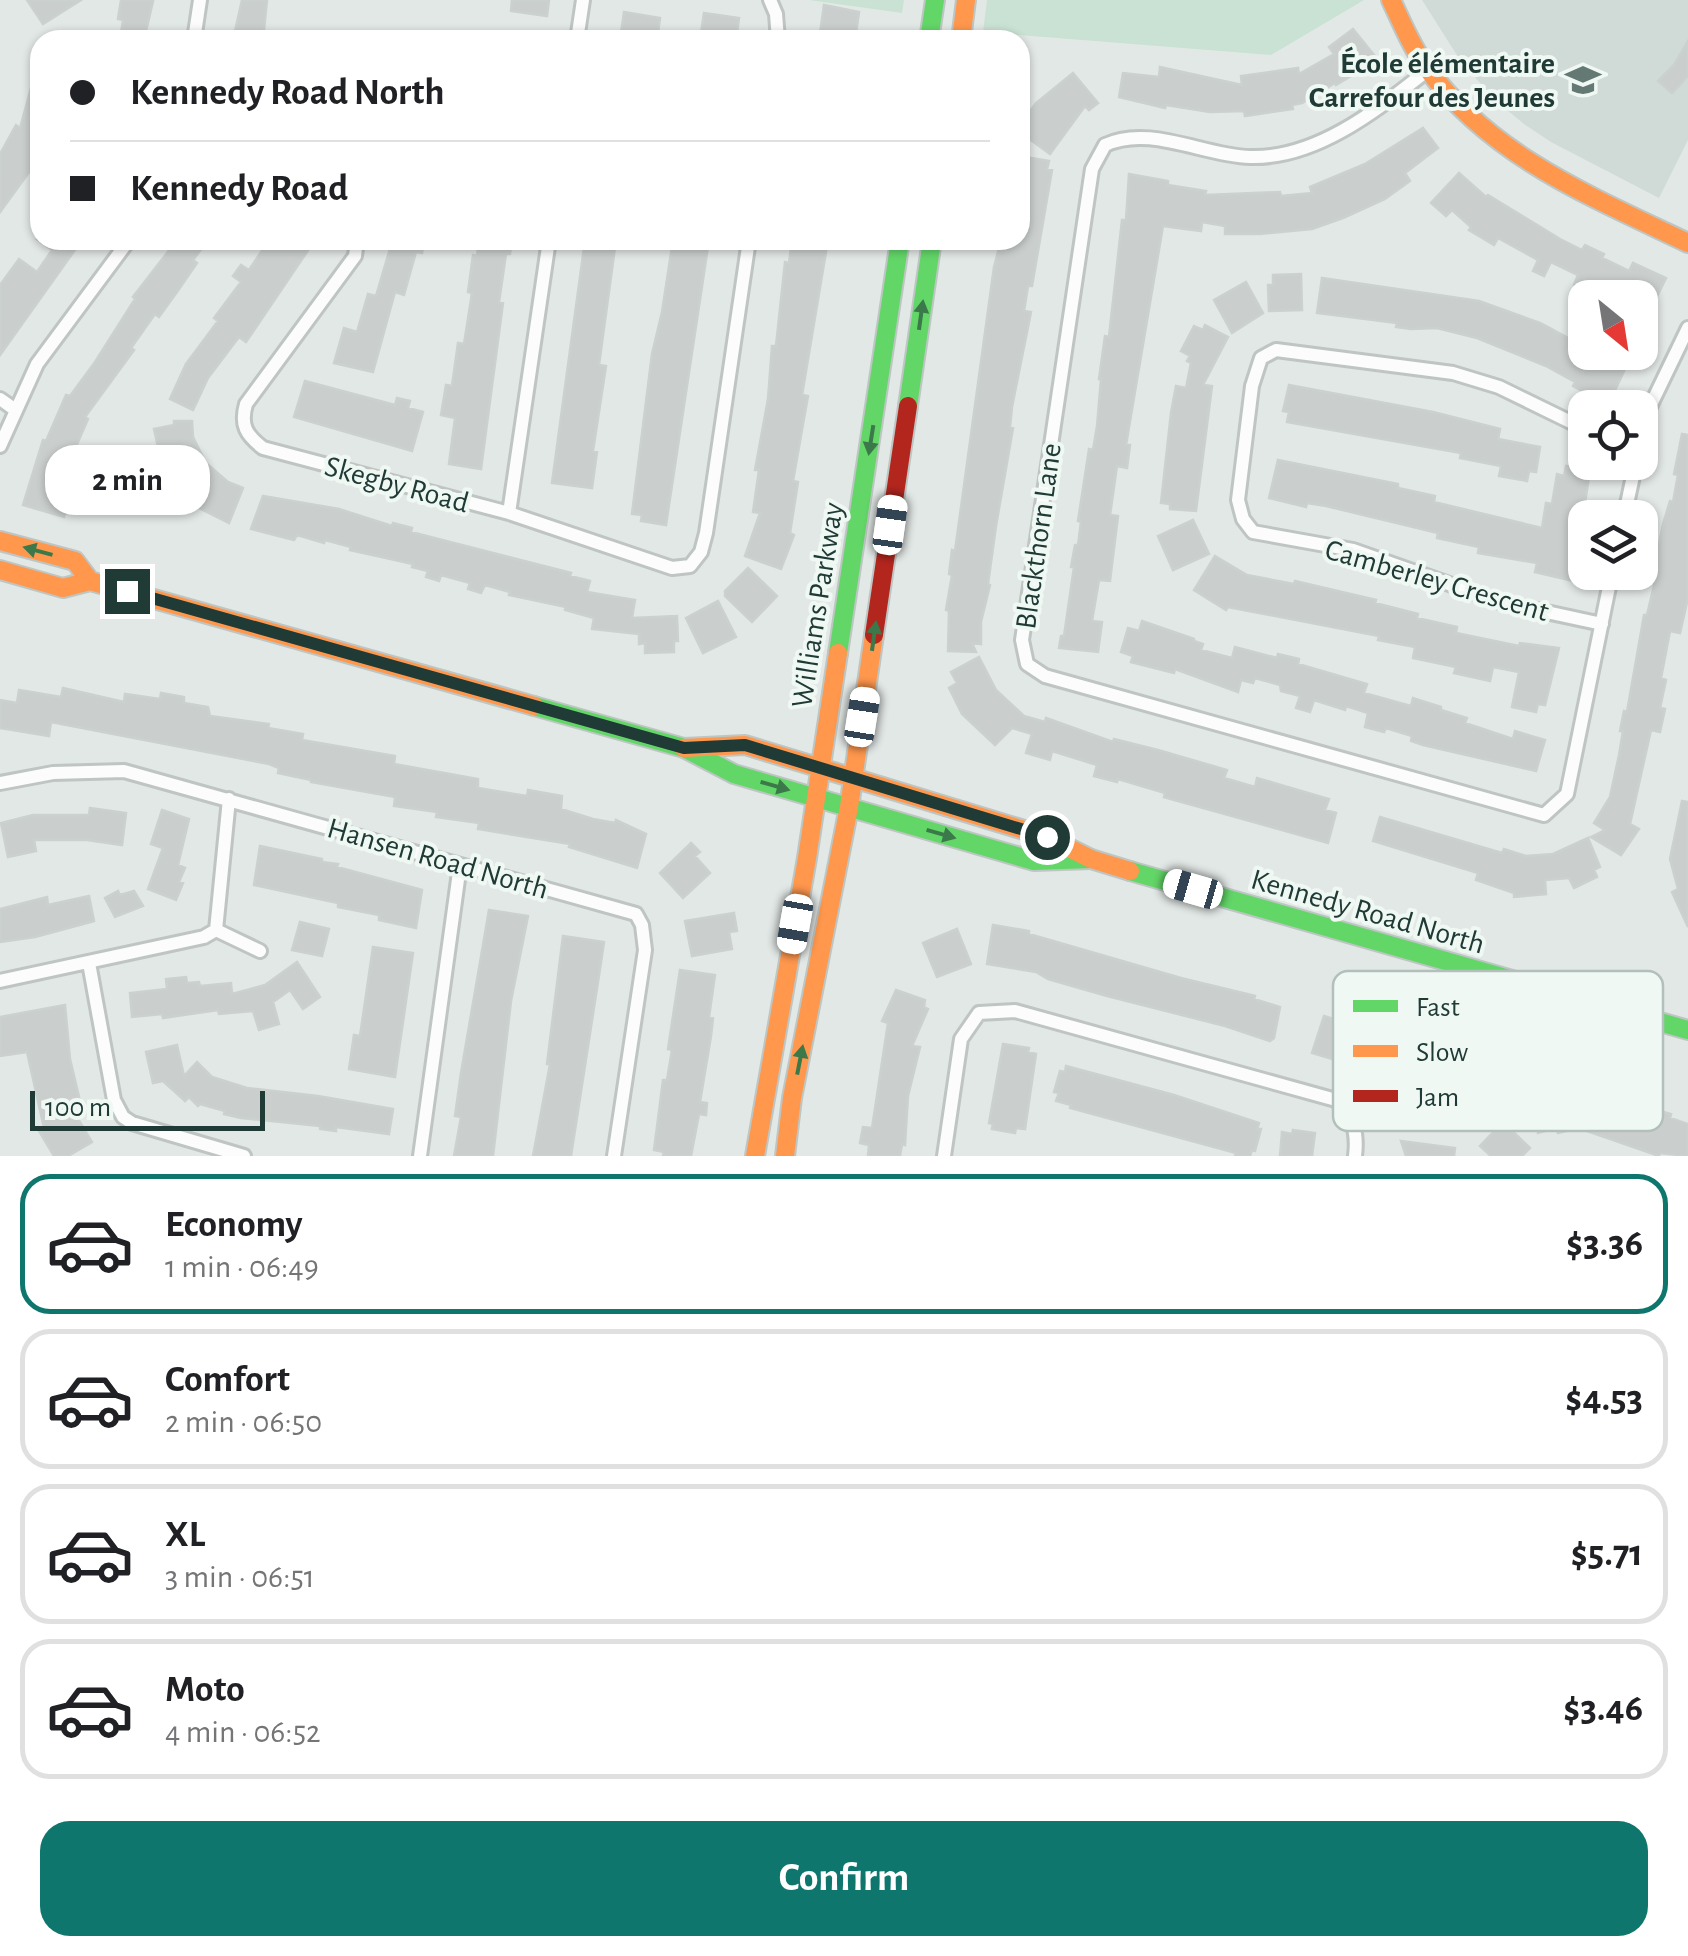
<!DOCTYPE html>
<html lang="en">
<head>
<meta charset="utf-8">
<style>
	body { margin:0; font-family:"Alegreya Sans",sans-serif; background:#f2f2f2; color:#202124; height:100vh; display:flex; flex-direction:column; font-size:38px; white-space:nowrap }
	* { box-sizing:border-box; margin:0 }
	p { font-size:32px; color:#757577 }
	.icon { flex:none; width:55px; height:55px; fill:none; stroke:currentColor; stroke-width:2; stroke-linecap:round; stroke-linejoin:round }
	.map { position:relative; height:1156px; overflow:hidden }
	.details { display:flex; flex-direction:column; background:#fff; flex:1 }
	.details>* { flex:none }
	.top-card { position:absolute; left:30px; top:30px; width:1000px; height:220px; border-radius:30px; box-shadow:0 2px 8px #0004; display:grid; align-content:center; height:220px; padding:0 40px; background:#fff }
	.needle { width:65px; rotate:150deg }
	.buttons { position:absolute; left:1568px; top:280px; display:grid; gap:20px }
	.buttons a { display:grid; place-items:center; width:90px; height:90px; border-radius:20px; background:#fff; box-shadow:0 2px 8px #0004; font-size:50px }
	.scale { position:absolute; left:30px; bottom:25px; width:235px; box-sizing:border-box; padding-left:10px; border:5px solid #203b36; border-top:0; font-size:28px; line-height:35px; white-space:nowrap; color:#203b36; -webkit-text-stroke:8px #f0f8f4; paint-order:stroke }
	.end { position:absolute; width:45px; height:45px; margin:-22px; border:12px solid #203b36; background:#fff; box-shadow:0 0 0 5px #fff }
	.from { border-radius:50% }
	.bubble { position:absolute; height:70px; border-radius:30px; background:#fff; box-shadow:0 2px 8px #0004; font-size:32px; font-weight:700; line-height:70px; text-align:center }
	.car { position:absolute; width:30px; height:60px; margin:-30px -15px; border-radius:12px; box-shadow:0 0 8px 2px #0007; background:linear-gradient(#fff 24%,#345 0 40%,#fff 0 76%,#345 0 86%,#fff 0) }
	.top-card b { display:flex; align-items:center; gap:35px; height:95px; font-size:38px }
	.top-card b+b { border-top:2px solid #e0e0e0 }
	.top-card i { width:25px; height:25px; background:#202124 }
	ul { padding:18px 0 0; list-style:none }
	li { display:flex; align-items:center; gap:30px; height:140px; margin:0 20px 15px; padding:0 20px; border:5px solid #e0e0e0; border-radius:30px }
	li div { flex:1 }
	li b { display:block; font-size:38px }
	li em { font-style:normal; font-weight:700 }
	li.on { border-color:#0f766e }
	li>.icon { width:90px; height:90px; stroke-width:1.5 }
	.action { display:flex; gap:20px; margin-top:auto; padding:20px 40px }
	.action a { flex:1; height:115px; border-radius:30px; background:#0f766e; color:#fff; font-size:40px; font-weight:700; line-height:115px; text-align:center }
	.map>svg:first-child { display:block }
	.built { fill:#d0dad6 }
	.park { fill:#cae2d3 }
	.building { fill:#cacfcd; stroke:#cbd1cf; stroke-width:2.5 }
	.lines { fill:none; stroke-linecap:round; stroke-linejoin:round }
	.street-casing { stroke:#bfc5c3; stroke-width:18 }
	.fast-casing { stroke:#bec6c3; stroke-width:22 }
	.slow-casing { stroke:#bec6c3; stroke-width:22 }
	.jam-casing { stroke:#bec6c3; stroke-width:22 }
	.street { stroke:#fbfcfb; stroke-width:12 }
	.fast { stroke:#63d668; stroke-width:18 }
	.slow { stroke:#ff974d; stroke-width:18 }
	.jam { stroke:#b3261e; stroke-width:18 }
	.oneway { fill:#3b794a }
	.route { stroke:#203b36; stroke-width:12 }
	.labels { text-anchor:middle; stroke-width:8; stroke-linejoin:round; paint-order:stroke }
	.poi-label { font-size:30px; font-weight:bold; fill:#203b36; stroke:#f0f8f4; text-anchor:end }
	.street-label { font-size:30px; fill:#203b36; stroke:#f0f8f4 }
	.key { fill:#f0f8f4; stroke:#b2bfbb; stroke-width:2.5 }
	.key-label { font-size:28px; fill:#203b36 }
</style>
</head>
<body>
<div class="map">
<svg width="1688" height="1156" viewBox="0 0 1688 1156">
	<rect width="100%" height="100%" fill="#e2e8e6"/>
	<path class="built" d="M1422,0H1688V140L1659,198L1551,142L1524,124L1495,100L1460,60Z"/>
	<path class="park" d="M809,0H904L902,13Z
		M987,0H1364L1271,55L983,32Z"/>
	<path class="building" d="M27,0H81L43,24Z
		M121,0L153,1L144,40H120L123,20L118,19Z
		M242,0H267L263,40H233Z
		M512,0H549L547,16L511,11Z
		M824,5L859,12L855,40H819Z
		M624,12L660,18L657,40H620Z
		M704,13L739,18L736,40H700Z
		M1353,29L1378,60L1336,85L1335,83L1302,103L1292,105L1293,109L1245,116L1244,111L1210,112L1166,105L1165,108L1119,97L1123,73L1159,77L1160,67L1242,85L1241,76L1298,68L1299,74L1334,54L1329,47Z
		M1688,41V76L1672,93L1658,81L1674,65Z
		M36,70H40V157L0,212V154L16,125L20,128Z
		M1073,73L1098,103L1089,110L1085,106L1050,154L1020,132V125L1036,103Z
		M1423,128L1438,148L1405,173L1410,181L1385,199L1343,218L1312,229L1260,234H1225V226L1202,222L1201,231L1163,226L1126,445H1130L1127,468L1117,466L1110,515L1118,516L1110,581L1099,580L1092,621L1102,622L1098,652L1059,648L1061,636H1064L1074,567H1071L1075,545H1078L1081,522L1078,521L1089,449L1093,450L1097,426L1101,379H1099L1105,336L1109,337L1122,220H1126L1129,174L1168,181V185L1206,191L1205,195L1280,192L1281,196L1312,193L1310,187L1365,164Z
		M1020,156L1049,161L1047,169L1052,170L1032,286H1028L1024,311L1031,312L1012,407L1010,427L1013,428L996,526L988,584L990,585L981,622V644L972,643L976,652L948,651L949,611L946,610L952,575L949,574L952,550L955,551L994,267L1001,240H1020Z
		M1459,173L1486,197L1488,195L1560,239L1582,250L1585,245L1604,254L1602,258L1629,271L1633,263L1666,278L1640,331V298L1602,281L1595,295L1574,285L1578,275L1551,262L1544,276L1533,271L1538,260L1498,238L1494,245L1469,230L1471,227L1452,210L1446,216L1431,203Z
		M38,240H82L0,355V285L19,259L37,272L52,250Z
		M177,240H208L193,260L197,263L177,292L159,317L155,314L131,348L134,350L85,417L88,419L75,449L78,450L73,468L55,463L47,490L70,497L64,517L23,505L43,440L46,441L66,395L70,396L95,362L135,299L133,297Z
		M269,240H315L246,342L239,337L208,378L193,410L170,399L186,364L218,321L214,318L241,282L233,276L241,265L249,270Z
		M384,240H424L422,253L416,252L404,295L395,292L373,372L334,363L344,328L357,332L368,294L376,296L389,252L390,248H384Z
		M479,240H512L510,254H506L499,302L503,303L481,469L449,464L455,418L441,415L446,385L452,386L458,343L464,344L472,293L468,292L473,255L477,256Z
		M585,240H616L599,365L606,366L593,451L597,452L592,488L552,483Z
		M673,240H709L666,525L641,521L642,515L632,514L652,354L662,312Z
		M792,240H828L802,395L808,396L793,481L798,482L790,533L794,535L781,569L745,556L760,513L753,512L759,470H755L768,399L772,346H776L785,262L789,263Z
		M1301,274L1302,310L1269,311L1268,285H1273V275Z
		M1322,278L1479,301L1540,323L1572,340L1566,352H1633L1608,405L1573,386L1575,382L1546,366L1477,338L1437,328L1411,329L1396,327L1397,323L1317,313Z
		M1246,282L1263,313L1232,333L1214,300Z
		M1205,325L1228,337L1203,385L1212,386L1196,511L1170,509V504L1161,503L1171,413L1176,386L1186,388L1191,363L1187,361L1190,356L1181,351L1194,326L1203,330Z
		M305,381L395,405L397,398L410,401L408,408L423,412L412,451L294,417Z
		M1289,385L1433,412L1500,429L1498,439L1540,447L1536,472L1529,471L1527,481L1499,476L1501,466L1460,458L1461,453L1287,422L1289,412L1283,411Z
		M174,421H192L193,437L206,463L228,482L243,488L229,523L189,503L162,465L154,429L174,425Z
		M1682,434L1688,435V598L1680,633L1670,631L1661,678L1666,680L1660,708L1665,709L1660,732L1651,730L1630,824L1639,829L1621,855L1591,837L1605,830L1594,823L1610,797L1619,755L1623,731H1620L1624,711L1627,712L1644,615H1647L1656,577L1653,576L1663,524L1670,501L1673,502L1678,475L1674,474Z
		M1278,460L1398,484V488L1435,496L1434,502L1542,528L1546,503L1552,504L1557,474L1564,476L1566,466L1590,470L1573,581L1535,572L1537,563L1478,553L1479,547L1437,538L1438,533L1326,506L1307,503L1306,507L1269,498Z
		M263,496L339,509L392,526L393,523L412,528L411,532L571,573L570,576L590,581L587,592L635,600L632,618L677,616L678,641H674V652L645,653V643L639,644V634L592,629L594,618L565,610L566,607L509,595L510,592L485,585L481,593L468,589L470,583L441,575L439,581L426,577L428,571L412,567L413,564L350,550L351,547L325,540L324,543L297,535L294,540L251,529Z
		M1193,520L1209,554L1173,570L1158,536Z
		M1215,556L1247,575L1294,584L1295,581L1376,600L1375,603L1418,614L1417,618L1457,627L1456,633L1519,646L1520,643L1559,648L1545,705L1538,704L1536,712L1512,707L1519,672L1493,667L1490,681L1454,673L1456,667L1413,658L1415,647L1378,640L1379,636L1228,607L1226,610L1194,590Z
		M748,568L777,596L752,622L725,596V591Z
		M718,601L736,637L703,653L686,618Z
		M1142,621L1194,639V641L1203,644L1201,650L1232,658L1235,647L1277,658L1278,654L1299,659L1298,664L1367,684L1364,693L1411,706L1413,698L1441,707V710L1467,718L1465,723L1513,739L1515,731L1545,740L1536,771L1423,745L1411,741L1412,736L1386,728L1384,732L1365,727L1368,713L1346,706L1345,710L1314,700L1310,712L1296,708L1300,696L1281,691L1280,685L1255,678L1253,683L1241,680L1238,692L1175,669L1174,673L1131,662L1133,656L1121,652L1128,628L1139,631Z
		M979,657L996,690L1024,716L1045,722L1046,718L1113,742L1114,739L1158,750L1227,770L1224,778L1255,787L1257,778L1329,799L1325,810L1336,813L1328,843L1164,797L1165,793L1118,779L1117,782L1094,776L1097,765L1052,751L1050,760L1026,753L1032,734L1012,728L995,745L962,714L949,688L957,683L951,672Z
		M63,688L124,702L125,694L160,699L161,693L184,697V703L208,707L210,716L269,724L268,728L303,734L302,740L395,756L394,764L478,779V788L527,796L528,790L562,796L561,809L593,819L615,823L616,820L646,834L637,868L569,847L570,844L478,829L479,823L436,817L437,812L394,806L395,797L311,782V780L278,773L279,768L269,764L51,722L49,736L0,728V700L17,703L19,690L61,697Z
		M1682,801L1688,802V927L1672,892L1678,889L1670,859Z
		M90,808L126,813L122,845L87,840H34L36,851L8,857L1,823L33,815H89Z
		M162,810L189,819L178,865L185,868L179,882L183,883L176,900L148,889L163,848L151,844Z
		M1380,817L1502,853L1504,849L1526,856L1553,854L1588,838L1600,867L1594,870L1597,877L1574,888L1569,878L1545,880L1546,894L1514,897V893L1476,880L1478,873L1373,841Z
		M691,843L700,852L695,856L710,873L683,898L660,873Z
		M260,846L322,859V862L338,864L337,867L422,890L416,928L379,920V915L338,907V903L254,885Z
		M118,891L120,895L134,891L143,906L115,917L105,898Z
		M89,896L94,921L35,937L0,942V909L47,897L48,905Z
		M489,910L528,916L511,1001L493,1156H454L461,1117L455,1116L461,1073Z
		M734,913L737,931L729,932L732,949L692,956L685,921Z
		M300,922L329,929L322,956L292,950Z
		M993,925L1029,931V934L1181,978L1255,996L1254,999L1280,1007L1274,1038L1270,1041L1225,1026L1107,996L1048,979L1036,972L987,964Z
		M957,929L971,964L937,977L923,943Z
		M563,936L604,942L600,969L571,1156H533L550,1064H547Z
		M373,947L413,953L395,1077L349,1069L354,1035L360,1036Z
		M297,962L320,997L303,1009L290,990L273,1002L279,1024L259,1030L253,1011L219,1014L218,1010L163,1018L162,1014L132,1017L130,993L167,989L166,979L186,977L187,983L199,982L200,986L231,983L232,994L265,985Z
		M680,970L715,975L709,1017L713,1018L711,1036L700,1102L707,1103L706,1115L699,1114L691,1156H663L664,1152L654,1150L663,1080H667L672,1050L668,1049Z
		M896,990L925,1000L924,1007L928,1009L912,1046L920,1047L908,1096L905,1145L902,1144L900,1156H868L869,1145L860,1143L863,1127L872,1128L888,1023L882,1021Z
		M65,1005L70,1059L80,1101L69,1104L92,1142L68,1156H54L39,1131L44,1128L27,1052L0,1056V1017Z
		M1324,1016L1360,1027L1352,1055L1345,1049L1342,1062L1312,1053Z
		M1003,1044L1029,1048L1028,1052L1036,1054L1025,1129L1016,1128L1015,1133L992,1129L993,1124L989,1123Z
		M177,1045L184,1076L197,1062L212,1077L247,1088L318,1096L393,1109L389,1134L336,1127V1131L320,1129V1126L241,1118L224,1114L225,1111L200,1104L198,1106L189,1097L185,1101L163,1081L153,1083L146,1052Z
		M1066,1066L1174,1095L1259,1123L1257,1129H1261L1255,1151L1252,1150L1250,1156H1235L1236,1153L1070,1108L1071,1105L1056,1101L1059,1093L1054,1092L1060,1071L1065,1072Z
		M1564,1092L1574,1129L1558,1133L1556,1128L1538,1133L1533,1101Z
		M1595,1092L1671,1114L1670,1118L1688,1124V1156L1660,1153L1659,1156L1584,1130Z
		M1503,1122L1530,1148L1522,1156H1491L1480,1146Z
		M1293,1130L1315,1133L1312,1156H1280L1282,1132L1292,1134Z
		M1401,1141L1455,1148L1454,1156H1406Z"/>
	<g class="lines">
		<defs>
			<path id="street" d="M770,0L776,14L778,40
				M194,40L200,0
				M577,40L583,0
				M1428,70C1378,109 1317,159 1250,157C1204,156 1149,124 1105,145L1092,169L1022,640L1027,664L1045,676L1544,815L1567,794L1612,572
				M357,240L355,256L246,404C240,425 246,435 263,448L509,513L672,568L690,566L701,552L706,533L749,240
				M0,399L14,409
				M1585,429L1499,387L1453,373L1276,350L1261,358L1252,386L1238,500L1243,519L1253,532L1353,550L1500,602L1602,624
				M1640,441L1645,417L1688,328
				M0,446L37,364L129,240
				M509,513L549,240
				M1624,518L1636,462
				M0,783L53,773L124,771L636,914L642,925L645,950L614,1156
				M216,930L260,951
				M89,963L114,1100L123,1117L132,1123L244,1156
				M0,981L204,937L216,930L229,799
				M420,1156L460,865
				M944,1156L961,1039L979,1013L1015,1011L1336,1100C1353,1118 1358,1131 1355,1156"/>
			<path id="fast" d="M929,40L935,0
				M908,406L932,240
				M838,653L900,240
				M534,706L684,748L734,774L1034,861L1091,859
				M1130,871L1688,1030"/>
			<path id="slow" d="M1391,0C1402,23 1412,48 1427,68C1490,156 1594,198 1688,243
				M961,40L966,0
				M0,541L75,561L90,581
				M0,570L63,588L90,581L534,706
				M684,748L745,745L1047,837L1091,859L1130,871
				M755,1156L807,858L838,653
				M785,1156L792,1098L849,807L874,635"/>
			<path id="jam" d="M874,635L908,406"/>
		</defs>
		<use href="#street" class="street-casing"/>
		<use href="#fast" class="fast-casing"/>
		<use href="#slow" class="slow-casing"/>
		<use href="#jam" class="jam-casing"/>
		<use href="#street" class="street"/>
		<use href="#fast" class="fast"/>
		<use href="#slow" class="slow"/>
		<use href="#jam" class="jam"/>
	</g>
	<defs><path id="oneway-solid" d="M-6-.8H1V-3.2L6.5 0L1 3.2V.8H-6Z" transform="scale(2.5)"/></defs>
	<g class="oneway">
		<use href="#oneway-solid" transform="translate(921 315) rotate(-82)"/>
		<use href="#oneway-solid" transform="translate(871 440) rotate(99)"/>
		<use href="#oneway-solid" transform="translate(38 551) rotate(-165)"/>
		<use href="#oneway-solid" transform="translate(874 636) rotate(-82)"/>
		<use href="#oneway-solid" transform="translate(775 786) rotate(16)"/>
		<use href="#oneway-solid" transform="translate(941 834) rotate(16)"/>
		<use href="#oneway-solid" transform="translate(800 1060) rotate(-79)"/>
	</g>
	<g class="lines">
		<path class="route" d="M127,591L684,748L745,745L1047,837"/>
	</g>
	<defs>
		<symbol id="school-bare" viewBox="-9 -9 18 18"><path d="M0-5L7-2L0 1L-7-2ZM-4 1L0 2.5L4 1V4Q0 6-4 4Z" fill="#647874" stroke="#f0f8f4" stroke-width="2.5" paint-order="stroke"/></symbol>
	</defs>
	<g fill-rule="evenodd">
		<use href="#school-bare" x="1558" y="55" width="50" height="50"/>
	</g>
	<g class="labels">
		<g class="poi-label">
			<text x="1555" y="73">École élémentaire<tspan x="1555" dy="34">Carrefour des Jeunes</tspan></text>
		</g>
		<g class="street-label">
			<text transform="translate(397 484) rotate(15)" y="10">Skegby Road</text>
			<text transform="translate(1038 536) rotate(-82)" y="10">Blackthorn Lane</text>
			<text transform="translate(1437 580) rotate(16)" y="10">Camberley Crescent</text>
			<text transform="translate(817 605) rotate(-81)" y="10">Williams Parkway</text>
			<text transform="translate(438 858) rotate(16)" y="10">Hansen Road North</text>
			<text transform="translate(1368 911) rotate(16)" y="10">Kennedy Road North</text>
		</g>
	</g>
	<rect x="1333" y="971" width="330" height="160" rx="15" class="key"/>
	<rect x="1353" y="1000" width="45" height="12" fill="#63d668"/>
	<rect x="1353" y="1045" width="45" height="12" fill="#ff974d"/>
	<rect x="1353" y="1090" width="45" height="12" fill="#b3261e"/>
	<g class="key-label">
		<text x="1416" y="1016">Fast</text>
		<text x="1416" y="1061">Slow</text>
		<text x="1416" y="1106">Jam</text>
	</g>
</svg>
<div class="buttons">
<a><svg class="needle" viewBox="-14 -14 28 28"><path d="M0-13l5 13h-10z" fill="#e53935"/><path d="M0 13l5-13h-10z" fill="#757577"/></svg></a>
<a><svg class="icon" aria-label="locate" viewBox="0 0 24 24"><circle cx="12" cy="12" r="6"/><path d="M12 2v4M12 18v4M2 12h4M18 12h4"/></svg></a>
<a><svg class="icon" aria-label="layers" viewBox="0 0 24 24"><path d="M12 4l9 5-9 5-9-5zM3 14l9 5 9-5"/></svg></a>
</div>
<div class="scale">100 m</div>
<i class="end from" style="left:1047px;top:837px"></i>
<i class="end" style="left:127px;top:591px"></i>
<div class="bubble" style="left:45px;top:445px;width:165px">2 min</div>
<i class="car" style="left:890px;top:525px;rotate:8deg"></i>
<i class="car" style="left:862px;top:717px;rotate:9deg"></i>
<i class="car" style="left:1193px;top:889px;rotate:286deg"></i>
<i class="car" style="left:795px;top:924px;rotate:190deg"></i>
<div class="top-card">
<b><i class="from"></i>Kennedy Road North</b>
<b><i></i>Kennedy Road</b>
</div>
</div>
<section class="details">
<ul>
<li class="on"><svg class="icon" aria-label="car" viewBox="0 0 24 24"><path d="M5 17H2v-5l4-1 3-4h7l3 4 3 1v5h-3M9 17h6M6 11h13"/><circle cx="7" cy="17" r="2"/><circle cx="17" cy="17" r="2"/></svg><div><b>Economy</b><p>1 min · 06:49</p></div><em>$3.36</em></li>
<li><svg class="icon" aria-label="car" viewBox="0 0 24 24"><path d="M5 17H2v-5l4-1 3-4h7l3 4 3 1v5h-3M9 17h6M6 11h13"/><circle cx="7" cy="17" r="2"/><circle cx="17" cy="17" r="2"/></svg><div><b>Comfort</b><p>2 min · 06:50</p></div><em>$4.53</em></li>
<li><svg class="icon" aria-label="car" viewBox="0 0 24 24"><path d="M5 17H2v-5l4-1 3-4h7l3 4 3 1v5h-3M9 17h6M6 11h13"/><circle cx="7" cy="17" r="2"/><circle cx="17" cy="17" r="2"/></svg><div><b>XL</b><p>3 min · 06:51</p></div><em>$5.71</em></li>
<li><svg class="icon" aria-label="car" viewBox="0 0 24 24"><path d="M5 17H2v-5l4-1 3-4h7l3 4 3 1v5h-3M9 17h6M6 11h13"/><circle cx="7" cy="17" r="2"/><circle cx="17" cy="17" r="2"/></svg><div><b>Moto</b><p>4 min · 06:52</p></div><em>$3.46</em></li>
</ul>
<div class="action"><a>Confirm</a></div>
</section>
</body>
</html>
